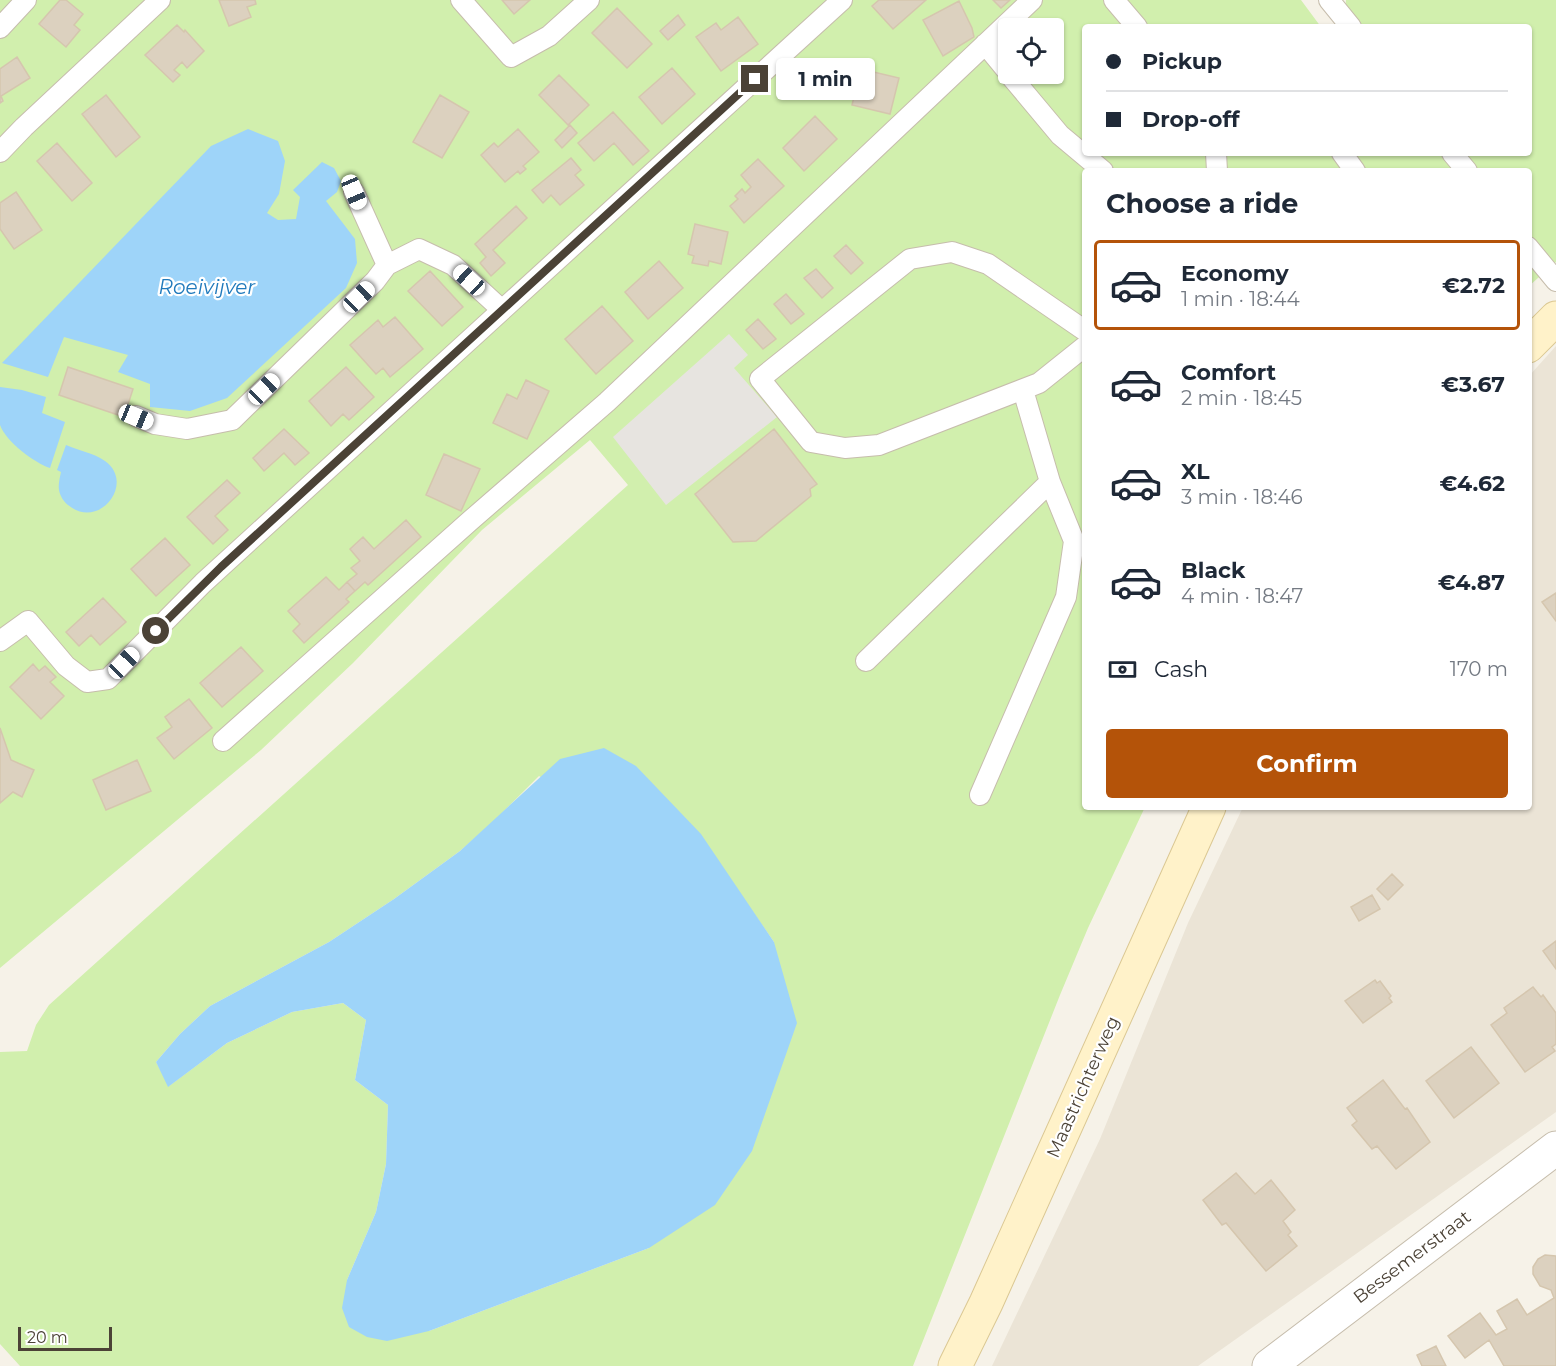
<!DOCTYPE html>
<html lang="en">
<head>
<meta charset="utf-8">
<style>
	body { margin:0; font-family:Montserrat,sans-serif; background:#f2f2f3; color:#1f2937; height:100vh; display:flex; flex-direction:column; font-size:22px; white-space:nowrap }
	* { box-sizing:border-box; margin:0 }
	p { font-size:20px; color:#747a83 }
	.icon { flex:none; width:33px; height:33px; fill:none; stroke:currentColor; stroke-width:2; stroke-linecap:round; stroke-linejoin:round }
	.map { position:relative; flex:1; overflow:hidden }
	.side { position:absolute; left:1082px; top:168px; width:450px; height:642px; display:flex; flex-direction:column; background:#fff; border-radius:6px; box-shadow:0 2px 4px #0004 }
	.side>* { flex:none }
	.hud { position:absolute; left:1082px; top:24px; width:450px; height:132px; border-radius:6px; box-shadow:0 2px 4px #0004; display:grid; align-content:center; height:132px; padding:0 24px; background:#fff }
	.controls { position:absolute; left:998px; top:18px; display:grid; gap:12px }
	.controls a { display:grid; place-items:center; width:66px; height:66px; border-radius:6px; background:#fff; box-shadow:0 2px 4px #0004; font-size:30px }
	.scale { position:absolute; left:18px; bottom:15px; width:94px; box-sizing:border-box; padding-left:6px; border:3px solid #4b4236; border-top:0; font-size:16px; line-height:21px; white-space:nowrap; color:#4b4236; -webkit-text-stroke:4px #fff; paint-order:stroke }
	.end { position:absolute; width:27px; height:27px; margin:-14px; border:8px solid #4b4236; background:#fff; box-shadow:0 0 0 3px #fff }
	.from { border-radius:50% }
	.bubble { position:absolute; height:42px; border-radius:6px; background:#fff; box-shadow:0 2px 4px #0004; font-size:20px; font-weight:700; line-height:42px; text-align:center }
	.car { position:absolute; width:18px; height:36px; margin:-18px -9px; border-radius:8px; box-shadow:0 0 4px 2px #0007; background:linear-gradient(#fff 24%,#345 0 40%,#fff 0 76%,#345 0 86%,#fff 0) }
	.hud b { display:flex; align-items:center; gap:21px; height:57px; font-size:22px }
	.hud b+b { border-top:2px solid #e0e1e3 }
	.hud i { width:15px; height:15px; background:#1f2937 }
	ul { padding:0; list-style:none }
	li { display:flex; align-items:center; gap:18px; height:90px; margin:0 12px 9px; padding:0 12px; border:3px solid transparent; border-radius:6px }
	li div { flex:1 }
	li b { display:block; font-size:22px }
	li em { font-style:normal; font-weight:700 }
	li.active { border-color:#b45309 }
	li>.icon { width:54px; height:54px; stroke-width:1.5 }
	h2 { padding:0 24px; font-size:27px; line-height:72px }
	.pay { display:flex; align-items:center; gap:15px; height:66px; padding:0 24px; font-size:22px }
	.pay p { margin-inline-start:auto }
	.action { display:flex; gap:12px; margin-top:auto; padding:12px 24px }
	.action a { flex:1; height:69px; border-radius:6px; background:#b45309; color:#fff; font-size:24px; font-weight:700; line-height:69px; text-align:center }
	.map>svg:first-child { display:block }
	.residential { fill:#ebe4d6 }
	.green { fill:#d1efad; fill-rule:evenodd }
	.parking { fill:#e7e4e0 }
	.water { fill:#9ed4f9 }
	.building { fill:#dcd1bf; stroke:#d5c6ae; stroke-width:1.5 }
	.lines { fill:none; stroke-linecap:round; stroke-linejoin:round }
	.lane-casing { stroke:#c6bdac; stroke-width:22 }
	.street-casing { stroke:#c6bdac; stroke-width:35 }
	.secondary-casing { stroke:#dbc893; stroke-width:35 }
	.lane { stroke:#fff; stroke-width:20 }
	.street { stroke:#fff; stroke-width:33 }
	.secondary { stroke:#fff2c9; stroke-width:33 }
	.route { stroke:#4b4236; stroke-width:8 }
	.labels { text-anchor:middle; stroke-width:4.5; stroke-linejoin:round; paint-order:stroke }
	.street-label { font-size:18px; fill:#4b4236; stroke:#fff }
	.water-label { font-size:20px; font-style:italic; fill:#207abc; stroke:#fff }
</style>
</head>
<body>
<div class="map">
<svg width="1556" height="1366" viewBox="0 0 1556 1366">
	<rect width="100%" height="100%" fill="#f6f2e8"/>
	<path class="residential" d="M1556,346V1112L1198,1366H992L1100,1139L1188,923L1243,807H1528L1529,376Z"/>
	<path class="green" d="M0,0H1301L1321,27H1084V153H1528V27H1344L1346,0H1556V262L1529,286L1528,171H1084V807H1145L1088,928L1060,995L913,1366H20L0,1344V1052L27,1051L36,1025L49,1005L628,485L590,440L482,530L353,663L261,750L0,968ZM1008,28H1053V74H1008ZM539,776L737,889L774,942L649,1248L429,1331L347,1280L376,1212L386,1164L388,1105L355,1080L366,1020L343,1003L292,1012L227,1043L169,1086L156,1062L180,1034L210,1006L329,942L394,899L460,851L494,821Z"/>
	<path class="parking" d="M729,334L748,355L734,368L777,417L666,505L613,437Z"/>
	<path class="water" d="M248,129L278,141L285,161L279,194L267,213L278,220L296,219L300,197L293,190L322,162L334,168L341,181L337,192L326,201L355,239L357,263L346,288L227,398L190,411L150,407V384L118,372L128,355L64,337L48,377L2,363L211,146Z
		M0,387L22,390L46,397L42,413L65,422L50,468C35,463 6,442 0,425C0,417 0,397 0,387Z
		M66,445C77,450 94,453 105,461C136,483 99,531 68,505C64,502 60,496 59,490C58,484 60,477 61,472L57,470Z
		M604,748L636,766L701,834L774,942L797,1023L752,1151L715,1205L649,1248L429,1331L387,1341L367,1337L349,1327L342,1308L347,1280L376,1212L386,1164L388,1105L355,1080L366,1020L343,1003L292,1012L227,1043L168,1087L156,1062L180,1034L210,1006L329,942L394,899L460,851L560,759Z"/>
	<path class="building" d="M60,0H66L83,14L74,25L80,30L66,47L39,24Z
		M219,0H255L256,4L247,7L251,17L229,26Z
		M502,0H530L514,14Z
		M879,0H926L893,29L872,6Z
		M993,0H1010L1001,8Z
		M959,1L972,28L974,37L943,56L923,20Z
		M617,8L652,44L627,68L592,33Z
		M678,15L685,25L668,40L660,31Z
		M738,17L758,44L721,71L696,37L716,23L721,30Z
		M177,25L184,32L185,30L204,51L187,68L182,62L174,70L180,75L173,82L145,55Z
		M17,57L30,78L1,96L3,101L0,103V69Z
		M672,68L695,94L662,124L639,97Z
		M861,69L899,78L890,114L852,105Z
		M559,75L589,105L568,125L539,95Z
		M106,95L140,137L116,157L82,114Z
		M440,95L469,112L442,158L413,142Z
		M613,112L649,151L633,165L614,143L594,161L578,143Z
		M815,116L837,139L804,171L783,148Z
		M570,125L577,133L562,148L555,140Z
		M518,129L539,152L523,166L526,169L520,174L518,171L505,182L481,155L494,143L498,147Z
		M57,143L92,183L72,201L37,161Z
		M571,158L581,170L575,175L584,185L560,205L551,195L543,203L532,190Z
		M758,159L784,186L744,223L730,206L738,199L735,196L742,189L745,193L751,187L741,175Z
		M16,192L42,230L14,249L0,229V203Z
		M516,206L527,218L493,250L505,263L491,276L480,263L486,257L475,244Z
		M695,224L728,232L721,264L709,261L708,266L692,263L694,256L688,254Z
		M846,245L863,263L851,274L834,256Z
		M659,261L683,288L648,319L625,292Z
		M816,269L833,288L822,298L804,278Z
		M430,271L463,307L442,326L408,291Z
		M786,294L804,314L791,324L774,304Z
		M602,306L633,341L596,374L565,339Z
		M395,317L423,349L390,377L383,368L376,374L350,345L378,320L383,327Z
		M758,319L776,339L763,349L746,330Z
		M68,367L133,389L124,417L59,395Z
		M346,367L374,397L349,420L343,414L331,426L309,401Z
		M526,380L549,391L527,439L493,423L507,394L517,399Z
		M284,429L309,453L295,465L284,453L264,471L253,458Z
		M774,429L817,484L810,489L811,496L756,541L733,542L695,494Z
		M444,454L480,469L461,511L426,495Z
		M227,480L240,493L215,516L228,530L213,544L187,517Z
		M406,520L421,537L368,585L365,582L355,591L347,582L357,574L351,568L360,561L350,549L363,537L374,549Z
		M165,538L190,565L156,596L131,569Z
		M326,577L339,590L347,582L355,591L346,599L349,602L304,643L293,631L300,624L288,611Z
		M1556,593V621L1542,602Z
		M103,598L126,622L100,645L91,635L79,646L66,632Z
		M241,647L263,671L222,707L200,683Z
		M33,664L39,671L45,666L56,677L50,682L64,696L41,719L10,687Z
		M189,699L212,728L174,759L157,738L172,727L165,717Z
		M0,728L11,760L34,770L22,797L13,792L0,803Z
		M137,760L151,791L106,810L93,780Z
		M1392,874L1403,885L1388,900L1377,889Z
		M1372,895L1380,909L1359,921L1351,907Z
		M1556,941V969L1543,951Z
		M1375,980L1377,983L1380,981L1391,996L1389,998L1392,1002L1363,1023L1345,1001Z
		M1533,987L1541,997L1543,995L1556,1013V1044L1552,1047L1555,1051L1525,1072L1491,1025L1507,1013L1504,1008Z
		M1471,1047L1499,1083L1454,1118L1426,1081Z
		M1383,1080L1405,1109L1407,1108L1430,1142L1396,1169L1377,1146L1372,1149L1352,1125L1357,1121L1347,1108Z
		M1236,1173L1255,1194L1271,1180L1295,1210L1283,1221L1291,1232L1288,1235L1297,1246L1266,1271L1226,1223L1222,1225L1203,1200Z
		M1545,1255L1556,1256V1366H1504L1489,1340L1465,1358L1448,1336L1480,1313L1496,1335L1507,1329L1497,1311L1517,1299L1527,1315L1554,1298L1551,1290L1540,1286L1533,1274V1267L1538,1259Z
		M1436,1346L1446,1366H1422L1417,1355Z"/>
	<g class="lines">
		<defs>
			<path id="lane" d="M461,0L511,57L549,36L589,0
				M1114,0L1137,27
				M1329,0L1351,27
				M0,28L26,0
				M985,44L1008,72
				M1009,74L1060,135L1103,171
				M0,152L24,127L160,0
				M1216,153L1217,171
				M1342,153L1355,171
				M1452,153L1467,171
				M354,192L387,265
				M1528,247L1556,281
				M1084,330L988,264L952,252L910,259L760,379L811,442L845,448L879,445L1039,383L1084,347
				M136,416L155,424L187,429L232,420L375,281L387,265L419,249L453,265L501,309
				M0,641L28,621L66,666L87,682L108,679L203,583L842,0
				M866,661L1050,482
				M223,741L471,520L607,402L1032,0
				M980,795L1066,597L1074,541L1050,482L1023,390"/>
			<path id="street" d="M1269,1366L1556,1148"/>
			<path id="secondary" d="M1528,346L1556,318
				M955,1366L986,1303L1209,807"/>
		</defs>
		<use href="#lane" class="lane-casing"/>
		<use href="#street" class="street-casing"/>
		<use href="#secondary" class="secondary-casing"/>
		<use href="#lane" class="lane"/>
		<use href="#street" class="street"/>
		<use href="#secondary" class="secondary"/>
	</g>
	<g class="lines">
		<path class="route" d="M156,631L221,567L755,79"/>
	</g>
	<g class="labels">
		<g class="street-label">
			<text transform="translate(1083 1087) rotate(-66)" y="6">Maastrichterweg</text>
			<text transform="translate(1412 1257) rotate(-37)" y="6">Bessemerstraat</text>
		</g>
		<g class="water-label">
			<text x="207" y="294">Roeivijver</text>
		</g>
	</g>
</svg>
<div class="controls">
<a><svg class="icon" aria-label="locate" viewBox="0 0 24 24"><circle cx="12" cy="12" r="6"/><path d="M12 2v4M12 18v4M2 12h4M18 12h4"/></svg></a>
</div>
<div class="scale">20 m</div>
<i class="end from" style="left:156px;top:631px"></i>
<i class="end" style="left:755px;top:79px"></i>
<div class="bubble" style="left:776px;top:58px;width:99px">1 min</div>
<i class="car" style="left:354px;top:192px;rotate:157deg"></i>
<i class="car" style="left:469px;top:280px;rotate:313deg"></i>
<i class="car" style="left:359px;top:297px;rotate:46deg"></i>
<i class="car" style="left:264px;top:389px;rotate:46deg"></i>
<i class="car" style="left:136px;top:417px;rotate:112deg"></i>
<i class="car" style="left:124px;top:663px;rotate:44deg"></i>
<div class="hud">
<b><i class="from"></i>Pickup</b>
<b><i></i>Drop-off</b>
</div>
<section class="side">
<h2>Choose a ride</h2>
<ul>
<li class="active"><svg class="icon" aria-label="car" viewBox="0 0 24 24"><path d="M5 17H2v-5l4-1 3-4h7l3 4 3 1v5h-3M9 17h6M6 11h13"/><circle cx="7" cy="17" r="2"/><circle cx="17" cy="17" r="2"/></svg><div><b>Economy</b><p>1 min · 18:44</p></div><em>€2.72</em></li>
<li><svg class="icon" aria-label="car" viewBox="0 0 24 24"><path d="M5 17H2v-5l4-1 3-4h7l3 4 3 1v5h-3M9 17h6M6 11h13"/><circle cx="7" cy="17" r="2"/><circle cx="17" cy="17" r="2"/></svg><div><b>Comfort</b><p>2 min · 18:45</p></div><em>€3.67</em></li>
<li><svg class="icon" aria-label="car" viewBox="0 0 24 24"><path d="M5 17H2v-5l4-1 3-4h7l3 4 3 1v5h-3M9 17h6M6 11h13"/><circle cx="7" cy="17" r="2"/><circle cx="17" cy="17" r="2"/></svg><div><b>XL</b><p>3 min · 18:46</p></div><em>€4.62</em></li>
<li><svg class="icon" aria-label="car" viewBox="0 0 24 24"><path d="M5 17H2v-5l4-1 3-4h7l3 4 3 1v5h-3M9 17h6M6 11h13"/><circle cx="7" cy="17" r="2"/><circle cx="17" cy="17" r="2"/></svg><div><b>Black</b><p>4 min · 18:47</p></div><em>€4.87</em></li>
</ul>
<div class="pay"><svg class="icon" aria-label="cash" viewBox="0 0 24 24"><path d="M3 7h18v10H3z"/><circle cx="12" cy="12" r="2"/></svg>Cash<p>170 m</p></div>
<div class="action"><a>Confirm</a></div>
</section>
</div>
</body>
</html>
